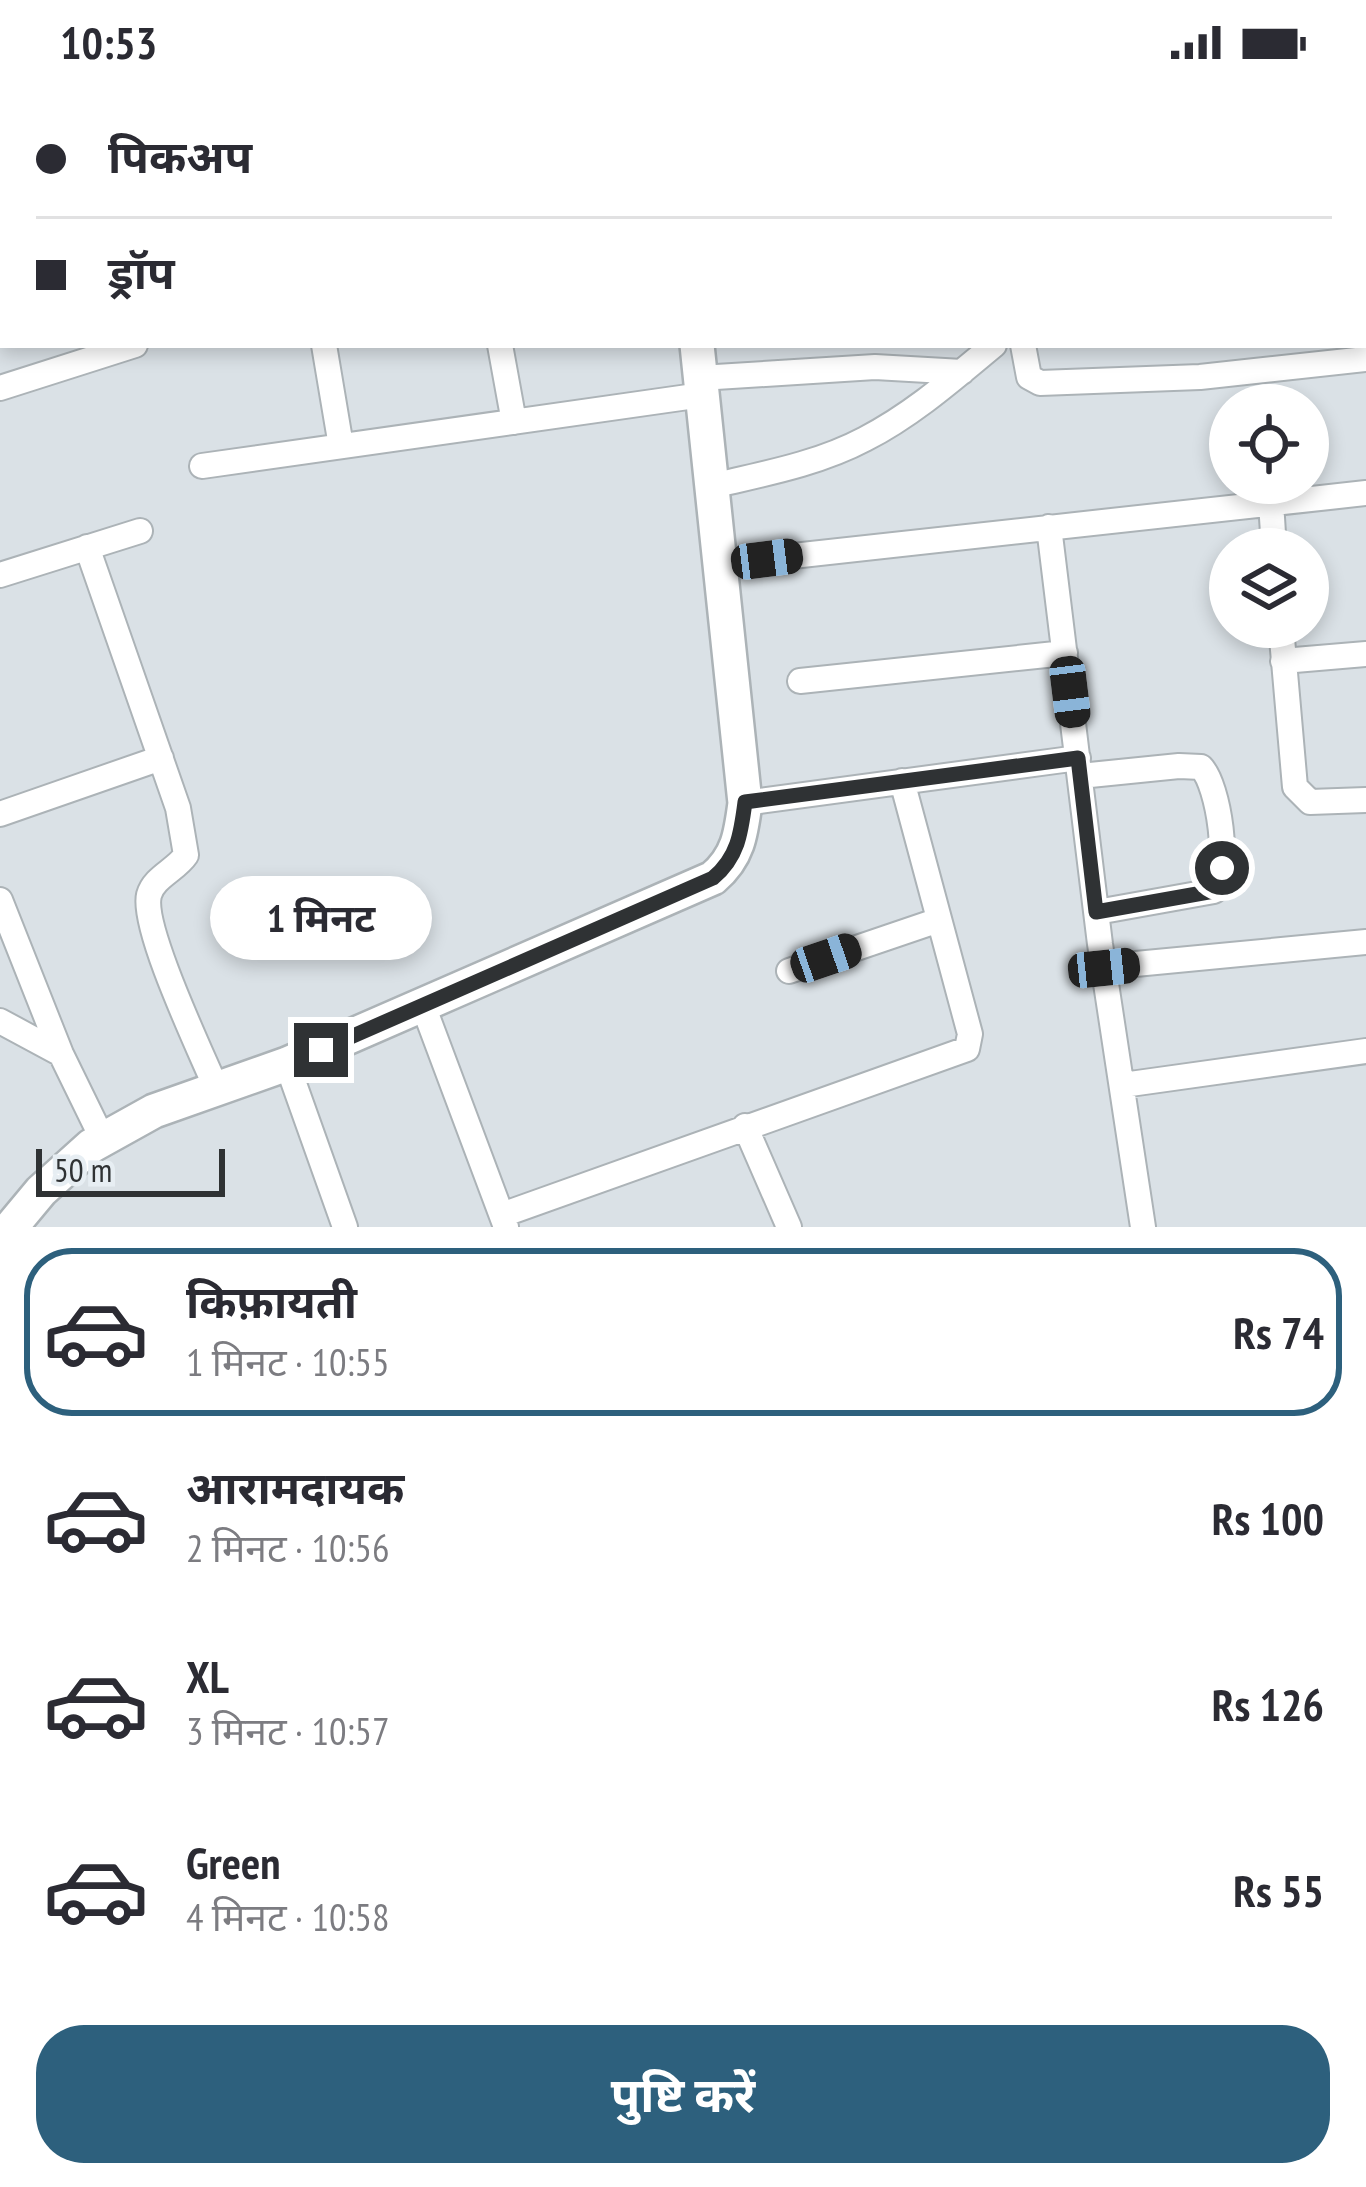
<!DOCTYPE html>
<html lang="hi">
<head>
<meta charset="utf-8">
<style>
	body { margin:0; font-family:"PT Sans Narrow","Noto Sans Devanagari",sans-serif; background:#f2f2f3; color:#2b2b33; height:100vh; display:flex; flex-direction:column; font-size:45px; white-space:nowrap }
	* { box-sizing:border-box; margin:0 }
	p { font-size:39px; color:#7c7c81 }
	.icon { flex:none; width:66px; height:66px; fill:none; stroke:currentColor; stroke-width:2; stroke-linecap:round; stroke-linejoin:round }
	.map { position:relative; height:1143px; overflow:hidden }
	.side { display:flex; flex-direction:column; background:#fff; flex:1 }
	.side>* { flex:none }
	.banner { position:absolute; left:0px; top:0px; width:1368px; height:264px; box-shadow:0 6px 18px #0003; display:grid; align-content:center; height:264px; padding:0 36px; background:#fff }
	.controls { position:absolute; left:1209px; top:300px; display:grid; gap:24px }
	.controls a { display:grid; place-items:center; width:120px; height:120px; border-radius:50%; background:#fff; box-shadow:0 6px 18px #0003; font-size:60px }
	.scale { position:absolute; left:36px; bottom:30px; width:189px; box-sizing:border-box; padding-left:12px; border:6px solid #2f3234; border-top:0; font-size:33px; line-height:42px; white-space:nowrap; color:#2f3234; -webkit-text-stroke:9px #e7eef3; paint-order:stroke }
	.end { position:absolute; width:54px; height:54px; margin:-27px; border:15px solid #2f3234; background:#fff; box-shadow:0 0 0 6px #fff }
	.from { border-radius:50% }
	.bubble { position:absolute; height:84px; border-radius:42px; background:#fff; box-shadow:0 6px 18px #0003; font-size:39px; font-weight:700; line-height:84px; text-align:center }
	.car { position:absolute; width:36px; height:72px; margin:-36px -18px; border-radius:15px; box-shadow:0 0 9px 3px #0007; background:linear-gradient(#222 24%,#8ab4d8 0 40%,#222 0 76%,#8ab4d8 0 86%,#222 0) }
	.banner b { display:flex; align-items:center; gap:42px; height:114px; font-size:45px }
	.banner b+b { border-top:3px solid #e1e1e2 }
	.banner i { width:30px; height:30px; background:#2b2b33 }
	ul { padding:21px 0 0; list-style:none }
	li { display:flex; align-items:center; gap:36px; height:168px; margin:0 24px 18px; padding:0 12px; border:6px solid transparent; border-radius:48px }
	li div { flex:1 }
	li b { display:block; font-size:45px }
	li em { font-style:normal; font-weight:700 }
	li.active { border-color:#2d607d }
	li>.icon { width:108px; height:108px; stroke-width:1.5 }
	.cta { display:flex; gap:24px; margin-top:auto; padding:24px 36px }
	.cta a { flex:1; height:138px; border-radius:48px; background:#2d607d; color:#fff; font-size:48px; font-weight:700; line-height:138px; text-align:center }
	.status { display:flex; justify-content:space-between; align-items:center; height:84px; padding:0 60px; background:#fff; direction:ltr }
	.status svg { height:33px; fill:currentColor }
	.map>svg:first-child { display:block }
	.green { fill:#98c8e7 }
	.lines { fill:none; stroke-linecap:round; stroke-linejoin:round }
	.street-casing { stroke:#acb3b7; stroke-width:28 }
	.secondary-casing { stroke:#acb3b7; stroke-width:38 }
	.street { stroke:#fff; stroke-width:24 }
	.secondary { stroke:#fff; stroke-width:33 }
	.route { stroke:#2f3234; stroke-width:15 }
</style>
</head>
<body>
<div class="status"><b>10:53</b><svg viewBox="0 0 49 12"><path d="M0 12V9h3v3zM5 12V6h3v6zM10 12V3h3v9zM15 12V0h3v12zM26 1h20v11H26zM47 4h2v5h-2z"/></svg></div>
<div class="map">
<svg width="1366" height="1143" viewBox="0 0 1366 1143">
	<rect width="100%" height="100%" fill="#dae1e6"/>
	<path class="green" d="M0,0H641V3H3L0,206Z"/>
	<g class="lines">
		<defs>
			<path id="street" d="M456,0L488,3
				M1236,0L1241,3
				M532,3L535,0
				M1277,3L1282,0
				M1365,171H1366
				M324,261L341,362
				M500,261L514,338
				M1023,261L1029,293L1040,299L1200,293L1366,275
				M700,294L875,283L962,288
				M0,304L135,261
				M202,382L702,311
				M712,402C763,390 818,380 865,355C912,331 953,295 994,261
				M1271,418L1274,465
				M1049,443L1100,860L1143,1143
				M87,463L178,724L186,771C176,786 154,793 149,811C141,843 201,968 216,1004
				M720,480L1366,409
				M0,491L140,447
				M1281,543L1295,703L1310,718L1366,716
				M1283,577L1366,570
				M800,597L1065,569
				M1080,692L1179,682L1201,683C1219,701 1231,787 1214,807L1097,828
				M745,719L1078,674
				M0,730L161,674
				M0,816L61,970L102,1054
				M1104,883L1366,858
				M789,887L939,836
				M424,924L506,1143
				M0,937L61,970
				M287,980L345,1143
				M1123,1001L1366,967
				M745,1042L789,1143
				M502,1131L967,965L970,950L902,697"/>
			<path id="secondary" d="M670,0V3
				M11,1143L41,1107L91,1062L154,1027L287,980L713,794C738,773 741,750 745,719L697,261"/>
		</defs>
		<use href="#street" class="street-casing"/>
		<use href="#secondary" class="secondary-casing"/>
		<use href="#street" class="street"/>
		<use href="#secondary" class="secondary"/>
	</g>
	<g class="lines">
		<path class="route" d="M321,966L713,794C738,773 741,749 745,718L1078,674L1096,828L1214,807L1220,800L1222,784"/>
	</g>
</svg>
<div class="controls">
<a><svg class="icon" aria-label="locate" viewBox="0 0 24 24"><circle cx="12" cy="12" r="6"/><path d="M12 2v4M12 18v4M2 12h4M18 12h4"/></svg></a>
<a><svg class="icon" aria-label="layers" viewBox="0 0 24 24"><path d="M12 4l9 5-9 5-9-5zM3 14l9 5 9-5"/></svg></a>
</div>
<div class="scale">50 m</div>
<i class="end from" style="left:1222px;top:784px"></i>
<i class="end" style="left:321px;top:966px"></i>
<div class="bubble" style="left:210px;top:792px;width:222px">1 मिनट</div>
<i class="car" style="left:767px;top:475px;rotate:83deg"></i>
<i class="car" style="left:1070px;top:608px;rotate:173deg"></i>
<i class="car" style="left:826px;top:874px;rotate:71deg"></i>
<i class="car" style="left:1104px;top:884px;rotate:84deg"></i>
<div class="banner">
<b><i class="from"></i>पिकअप</b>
<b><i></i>ड्रॉप</b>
</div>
</div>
<section class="side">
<ul>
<li class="active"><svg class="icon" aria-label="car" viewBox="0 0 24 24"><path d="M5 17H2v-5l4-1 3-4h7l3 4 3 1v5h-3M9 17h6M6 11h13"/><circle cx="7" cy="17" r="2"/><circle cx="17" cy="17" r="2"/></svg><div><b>किफ़ायती</b><p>1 मिनट · 10:55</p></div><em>Rs 74</em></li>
<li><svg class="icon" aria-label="car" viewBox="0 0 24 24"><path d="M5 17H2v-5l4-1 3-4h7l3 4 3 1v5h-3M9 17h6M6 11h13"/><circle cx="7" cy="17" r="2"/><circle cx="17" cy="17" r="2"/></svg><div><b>आरामदायक</b><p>2 मिनट · 10:56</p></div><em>Rs 100</em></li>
<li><svg class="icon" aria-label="car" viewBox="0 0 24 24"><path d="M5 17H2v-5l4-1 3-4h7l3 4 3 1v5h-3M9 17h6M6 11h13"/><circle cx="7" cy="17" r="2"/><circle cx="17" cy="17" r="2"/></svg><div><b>XL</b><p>3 मिनट · 10:57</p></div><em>Rs 126</em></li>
<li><svg class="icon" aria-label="car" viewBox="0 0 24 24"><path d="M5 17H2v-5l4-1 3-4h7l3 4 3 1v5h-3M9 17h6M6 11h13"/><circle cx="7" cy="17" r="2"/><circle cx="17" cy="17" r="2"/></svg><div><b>Green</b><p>4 मिनट · 10:58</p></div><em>Rs 55</em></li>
</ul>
<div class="cta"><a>पुष्टि करें</a></div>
</section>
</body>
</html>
